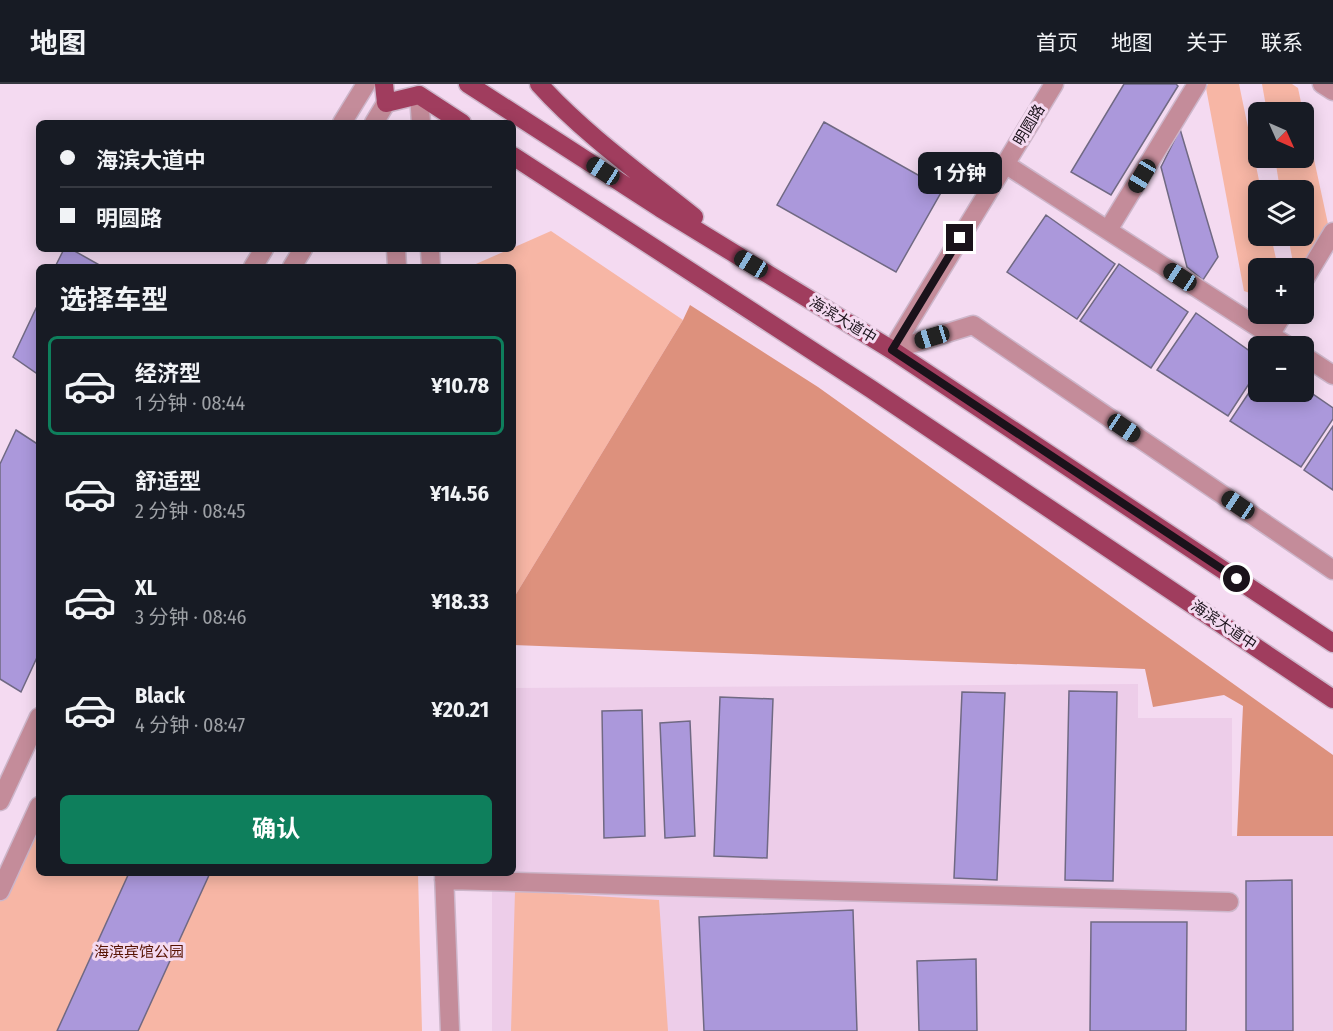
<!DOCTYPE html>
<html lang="zh">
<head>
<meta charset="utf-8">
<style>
	body { margin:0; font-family:"Fira Sans Condensed","Noto Sans SC",sans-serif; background:#20242c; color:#f1f3f6; height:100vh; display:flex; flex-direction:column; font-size:22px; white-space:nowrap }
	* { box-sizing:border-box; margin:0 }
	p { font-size:20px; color:#9ea1a6 }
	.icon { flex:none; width:33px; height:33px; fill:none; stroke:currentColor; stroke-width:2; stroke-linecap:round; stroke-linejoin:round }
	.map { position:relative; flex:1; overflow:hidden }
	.drawer { position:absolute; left:36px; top:180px; width:480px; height:612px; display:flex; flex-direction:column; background:#171b24; border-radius:9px; box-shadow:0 3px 15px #0003 }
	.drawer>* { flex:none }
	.banner { position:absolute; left:36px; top:36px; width:480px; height:132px; border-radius:9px; box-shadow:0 3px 15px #0003; display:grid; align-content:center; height:132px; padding:0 24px; background:#171b24 }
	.needle { width:39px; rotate:135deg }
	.tools { position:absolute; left:1248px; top:18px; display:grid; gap:12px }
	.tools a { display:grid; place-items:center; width:66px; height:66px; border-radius:9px; background:#171b24; box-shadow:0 3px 15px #0003; font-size:30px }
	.end { position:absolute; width:27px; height:27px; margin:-14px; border:8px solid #1a121a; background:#fff; box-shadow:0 0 0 3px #fff }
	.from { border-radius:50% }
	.bubble { position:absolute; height:42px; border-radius:9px; background:#171b24; box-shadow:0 3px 15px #0003; font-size:20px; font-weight:700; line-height:42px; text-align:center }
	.car { position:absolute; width:18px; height:36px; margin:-18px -9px; border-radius:8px; box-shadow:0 0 4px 2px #0007; background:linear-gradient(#222 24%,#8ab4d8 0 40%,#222 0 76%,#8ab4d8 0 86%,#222 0) }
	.banner b { display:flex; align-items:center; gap:21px; height:57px; font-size:22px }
	.banner b+b { border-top:2px solid #363941 }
	.banner i { width:15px; height:15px; background:#f1f3f6 }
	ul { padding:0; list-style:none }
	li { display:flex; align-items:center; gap:18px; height:99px; margin:0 12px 9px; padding:0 12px; border:3px solid transparent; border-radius:9px }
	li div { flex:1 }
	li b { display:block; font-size:22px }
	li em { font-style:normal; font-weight:700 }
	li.active { border-color:#0e7f5c }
	li>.icon { width:54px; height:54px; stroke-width:1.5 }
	h2 { padding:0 24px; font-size:27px; line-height:72px }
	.button { display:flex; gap:12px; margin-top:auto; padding:12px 24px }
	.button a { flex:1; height:69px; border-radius:9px; background:#0e7f5c; color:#fff; font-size:24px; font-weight:700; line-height:69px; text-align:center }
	header { display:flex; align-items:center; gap:36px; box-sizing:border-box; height:84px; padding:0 30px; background:#171b24; border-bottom:2px solid #363941 }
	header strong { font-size:28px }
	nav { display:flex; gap:33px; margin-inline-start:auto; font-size:21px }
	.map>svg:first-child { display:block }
	.built { fill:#edcde9 }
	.green { fill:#f7b6a5 }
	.forest { fill:#dd917d }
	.building { fill:#ab98db; stroke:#706983; stroke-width:1.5 }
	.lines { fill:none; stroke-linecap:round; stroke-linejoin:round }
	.minor-casing { stroke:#cdb6ca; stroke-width:21 }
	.major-casing { stroke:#cdb6ca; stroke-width:21 }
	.minor { stroke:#c48c9a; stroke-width:18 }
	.major { stroke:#a03d5e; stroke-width:18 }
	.route { stroke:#1a121a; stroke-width:8 }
	.labels { text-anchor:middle; stroke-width:6; stroke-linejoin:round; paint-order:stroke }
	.street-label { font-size:15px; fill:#1a121a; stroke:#f4daf1 }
	.park-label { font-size:15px; fill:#571302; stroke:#f4daf1 }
</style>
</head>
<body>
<header>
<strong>地图</strong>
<nav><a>首页</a><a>地图</a><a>关于</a><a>联系</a></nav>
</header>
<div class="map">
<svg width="1333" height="947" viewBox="0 0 1333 947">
	<rect width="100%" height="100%" fill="#f4daf1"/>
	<path class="built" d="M1138,600V634H1232V752H1333V947H492V789H513V604Z"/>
	<path class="green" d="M1208,0H1239L1261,106H1258V152H1271L1278,184H1258V212L1244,207L1206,4Z
		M1262,0H1292L1298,4L1303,28H1267Z
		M1304,29L1328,140L1324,151L1298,184H1294L1288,152H1304V106H1280L1275,74H1304Z
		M551,147L683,236L513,515V183H469Z
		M39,735V789H418L422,947H0V807Z
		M515,807L659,816L668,947H511Z"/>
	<path class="forest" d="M690,221L818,303L1333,671V752H1237L1243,622L1224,611L1153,623L1145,585L513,561V515L683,236Z"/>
	<path class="building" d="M1124,0H1176L1178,2L1111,111L1071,88Z
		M824,38L943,105L896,188L777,121Z
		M1180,45L1218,173L1203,196L1187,183L1161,83Z
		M1046,131L1115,180L1077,235L1007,188Z
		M64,165H71L103,183H55Z
		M1119,180L1188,228L1151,284L1080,237Z
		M39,218V291L13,273Z
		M1196,229L1258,273V286L1228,332L1157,286Z
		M1258,295V308H1304V304L1333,324V335L1301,383L1230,337Z
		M1333,342V406L1304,386Z
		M16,346L39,361V569L21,608L0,595V380Z
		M1069,607L1117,608L1113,797L1065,796Z
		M962,608L1005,609L997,796L954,794Z
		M720,613L773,615L767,774L714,772Z
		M642,626L645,752L604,754L602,627Z
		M690,637L695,752L665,754L660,639Z
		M129,789H210L138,947H57Z
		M1292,796L1293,947H1246V797Z
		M853,826L857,947H704L699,833Z
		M1091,838H1187L1186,947H1090Z
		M976,875L977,947H919L917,877Z"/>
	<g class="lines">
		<defs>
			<path id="minor" d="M1322,0L1333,7
				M419,11L421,39
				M342,39L366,0
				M374,39L386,19
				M1005,80L1270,251L1283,230
				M1108,146L1197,0
				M396,165L397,183
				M430,165L431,183
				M253,183L264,165
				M292,183L303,165
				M1304,196L1333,148
				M1270,251L1288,262
				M892,266L973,241L1333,486
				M892,266L1054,0
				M1304,272L1333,291
				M0,717L39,633
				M444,789L450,947
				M444,796L1229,818
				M0,807L39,722"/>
			<path id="major" d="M384,0L386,19L419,11L462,39
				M468,0L660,124L892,266L1333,559
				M539,0C583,49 643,92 694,133
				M513,72L871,305L1333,615"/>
		</defs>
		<use href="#minor" class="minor-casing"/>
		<use href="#major" class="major-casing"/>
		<use href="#minor" class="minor"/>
		<use href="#major" class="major"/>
	</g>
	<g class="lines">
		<path class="route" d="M960,154L892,266L1237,495"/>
	</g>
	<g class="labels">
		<g class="street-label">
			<text transform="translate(1029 41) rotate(-59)" y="5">明圆路</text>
			<text transform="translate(843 236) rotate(31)" y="5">海滨大道中</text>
			<text transform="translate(1224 541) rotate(34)" y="5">海滨大道中</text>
		</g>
		<g class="park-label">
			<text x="139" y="873">海滨宾馆公园</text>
		</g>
	</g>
</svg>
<div class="tools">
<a><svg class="needle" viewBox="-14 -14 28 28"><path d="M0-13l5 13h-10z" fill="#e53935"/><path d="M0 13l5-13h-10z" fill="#9ea1a6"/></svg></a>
<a><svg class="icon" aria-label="layers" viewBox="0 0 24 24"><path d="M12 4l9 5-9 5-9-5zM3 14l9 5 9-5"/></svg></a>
<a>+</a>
<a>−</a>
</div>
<i class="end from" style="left:1237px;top:495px"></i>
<i class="end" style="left:960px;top:154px"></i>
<div class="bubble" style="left:918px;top:68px;width:84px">1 分钟</div>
<i class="car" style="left:603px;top:87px;rotate:303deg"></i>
<i class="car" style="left:1142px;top:92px;rotate:211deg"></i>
<i class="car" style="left:751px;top:180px;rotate:301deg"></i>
<i class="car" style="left:1180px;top:193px;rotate:303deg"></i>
<i class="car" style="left:932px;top:253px;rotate:253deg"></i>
<i class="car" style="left:1124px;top:344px;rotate:124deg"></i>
<i class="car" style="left:1238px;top:421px;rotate:304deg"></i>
<div class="banner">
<b><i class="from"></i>海滨大道中</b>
<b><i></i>明圆路</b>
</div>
<section class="drawer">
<h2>选择车型</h2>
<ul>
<li class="active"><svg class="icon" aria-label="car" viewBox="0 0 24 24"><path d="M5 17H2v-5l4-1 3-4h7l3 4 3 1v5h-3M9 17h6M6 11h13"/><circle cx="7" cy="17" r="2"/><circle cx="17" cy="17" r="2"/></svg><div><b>经济型</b><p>1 分钟 · 08:44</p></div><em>¥10.78</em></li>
<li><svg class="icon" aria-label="car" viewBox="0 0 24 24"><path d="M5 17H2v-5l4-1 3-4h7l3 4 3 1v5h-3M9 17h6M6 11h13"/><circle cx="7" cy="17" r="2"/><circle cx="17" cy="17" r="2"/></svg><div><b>舒适型</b><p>2 分钟 · 08:45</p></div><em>¥14.56</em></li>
<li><svg class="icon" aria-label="car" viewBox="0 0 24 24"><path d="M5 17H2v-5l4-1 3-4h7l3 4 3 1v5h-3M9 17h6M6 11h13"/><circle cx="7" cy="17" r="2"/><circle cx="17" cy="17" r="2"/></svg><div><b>XL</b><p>3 分钟 · 08:46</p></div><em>¥18.33</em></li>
<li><svg class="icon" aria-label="car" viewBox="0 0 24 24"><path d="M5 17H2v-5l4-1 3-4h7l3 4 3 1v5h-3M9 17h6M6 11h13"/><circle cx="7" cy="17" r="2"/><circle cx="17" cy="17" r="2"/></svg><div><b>Black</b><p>4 分钟 · 08:47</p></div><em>¥20.21</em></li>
</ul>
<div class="button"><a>确认</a></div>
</section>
</div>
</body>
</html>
